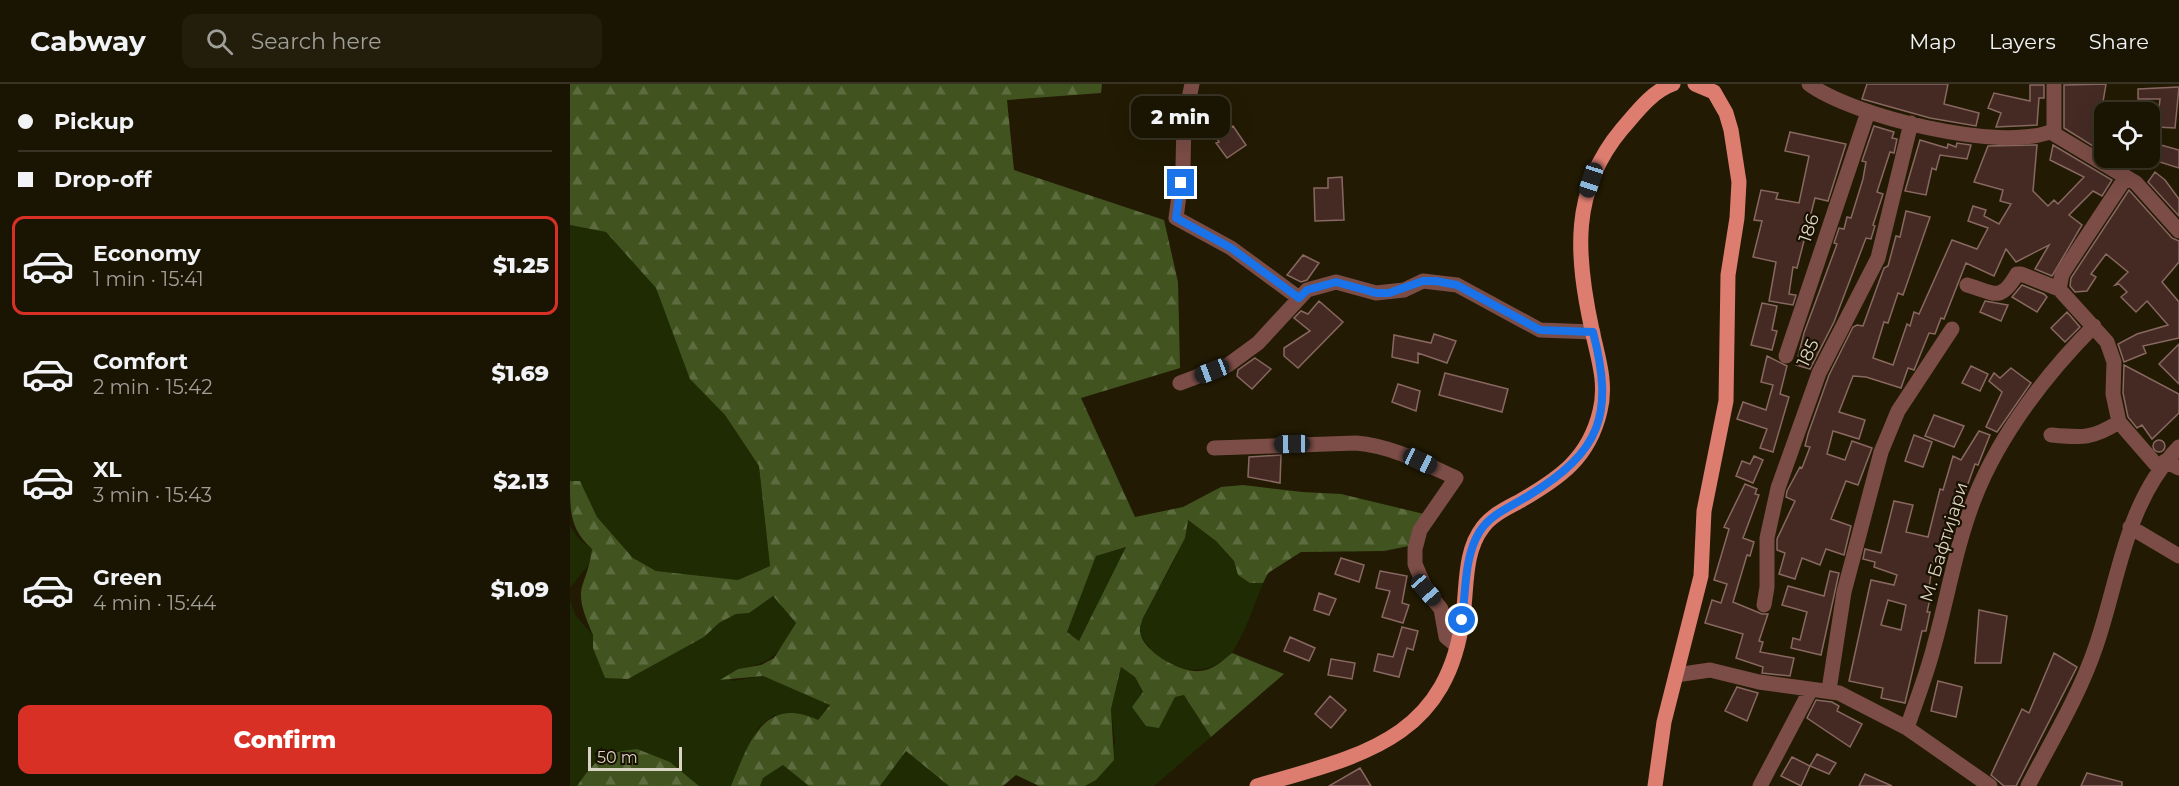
<!DOCTYPE html>
<html lang="en">
<head>
<meta charset="utf-8">
<style>
	body { margin:0; font-family:Montserrat,sans-serif; background:#231d0c; color:#f1f3f6; height:100vh; display:flex; flex-direction:column; font-size:22px; white-space:nowrap }
	* { box-sizing:border-box; margin:0 }
	p { font-size:20px; color:#9f9e99 }
	.icon { flex:none; width:33px; height:33px; fill:none; stroke:currentColor; stroke-width:2; stroke-linecap:round; stroke-linejoin:round }
	.map { position:relative; flex:1; overflow:hidden }
	.details { display:flex; flex-direction:column; background:#1a1402; width:570px }
	.details>* { flex:none }
	.top-card { display:grid; align-content:center; height:132px; padding:0 18px; background:#1a1402 }
	.controls { position:absolute; left:1524px; top:18px; display:grid; gap:12px }
	.controls a { display:grid; place-items:center; width:66px; height:66px; border-radius:12px; background:#1a1402; box-shadow:0 6px 24px #0002,0 0 0 2px #383324; font-size:30px }
	.scale { position:absolute; left:18px; bottom:15px; width:94px; box-sizing:border-box; padding-left:6px; border:3px solid #d9d4c5; border-top:0; font-size:16px; line-height:21px; white-space:nowrap; color:#d9d4c5; -webkit-text-stroke:4px #191000; paint-order:stroke }
	.end { position:absolute; width:27px; height:27px; margin:-14px; border:8px solid #1a73e8; background:#fff; box-shadow:0 0 0 3px #fff }
	.from { border-radius:50% }
	.bubble { position:absolute; height:42px; border-radius:12px; background:#1a1402; box-shadow:0 6px 24px #0002,0 0 0 2px #383324; font-size:20px; font-weight:800; line-height:42px; text-align:center }
	.car { position:absolute; width:18px; height:36px; margin:-18px -9px; border-radius:8px; box-shadow:0 0 4px 2px #0007; background:linear-gradient(#222 24%,#8ab4d8 0 40%,#222 0 76%,#8ab4d8 0 86%,#222 0) }
	.top-card b { display:flex; align-items:center; gap:21px; height:57px; font-size:22px }
	.top-card b+b { border-top:2px solid #383324 }
	.top-card i { width:15px; height:15px; background:#f1f3f6 }
	ul { padding:0; list-style:none }
	li { display:flex; align-items:center; gap:18px; height:99px; margin:0 12px 9px; padding:0 6px; border:3px solid transparent; border-radius:12px }
	li div { flex:1 }
	li b { display:block; font-size:22px }
	li em { font-style:normal; font-weight:800 }
	li.selected { border-color:#d93025 }
	li>.icon { width:54px; height:54px; stroke-width:1.5 }
	.primary-button { display:flex; gap:12px; margin-top:auto; padding:12px 18px }
	.primary-button a { flex:1; height:69px; border-radius:12px; background:#d93025; color:#fff; font-size:24px; font-weight:800; line-height:69px; text-align:center }
	header { display:flex; align-items:center; gap:36px; box-sizing:border-box; height:84px; padding:0 30px; background:#1a1402; border-bottom:2px solid #383324 }
	header strong { font-size:28px }
	nav { display:flex; gap:33px; margin-inline-start:auto; font-size:21px }
	.search { width:420px; height:54px; background:#231d0c; display:flex; align-items:center; gap:15px; box-sizing:border-box; padding:0 21px; border-radius:12px; color:#9f9e99; font-size:22px }
	main { display:flex; flex:1; min-height:0 }
	.map>svg:first-child { display:block }
	.grass { fill:#1e2b03 }
	.forest { fill:url(#forest-firs); fill-rule:evenodd }
	.building { fill:#452a24; stroke:#886861; stroke-width:1.5; fill-rule:evenodd }
	.lines { fill:none; stroke-linecap:round; stroke-linejoin:round }
	.minor { stroke:#7b4d46; stroke-width:15 }
	.major { stroke:#dc7d70; stroke-width:15 }
	.route { stroke:#1a73e8; stroke-width:8 }
	.labels { text-anchor:middle; stroke-width:4.5; stroke-linejoin:round; paint-order:stroke }
	.street-label { font-size:18px; fill:#d9d4c5; stroke:#191000 }
</style>
</head>
<body>
<header>
<strong>Cabway</strong>
<div class="search"><svg class="icon" aria-label="search" viewBox="0 0 24 24"><circle cx="10" cy="10" r="6"/><path d="M15 15l6 6"/></svg>Search here</div>
<nav><a>Map</a><a>Layers</a><a>Share</a></nav>
</header>
<main>
<section class="details">
<div class="top-card">
<b><i class="from"></i>Pickup</b>
<b><i></i>Drop-off</b>
</div>
<ul>
<li class="selected"><svg class="icon" aria-label="car" viewBox="0 0 24 24"><path d="M5 17H2v-5l4-1 3-4h7l3 4 3 1v5h-3M9 17h6M6 11h13"/><circle cx="7" cy="17" r="2"/><circle cx="17" cy="17" r="2"/></svg><div><b>Economy</b><p>1 min · 15:41</p></div><em>$1.25</em></li>
<li><svg class="icon" aria-label="car" viewBox="0 0 24 24"><path d="M5 17H2v-5l4-1 3-4h7l3 4 3 1v5h-3M9 17h6M6 11h13"/><circle cx="7" cy="17" r="2"/><circle cx="17" cy="17" r="2"/></svg><div><b>Comfort</b><p>2 min · 15:42</p></div><em>$1.69</em></li>
<li><svg class="icon" aria-label="car" viewBox="0 0 24 24"><path d="M5 17H2v-5l4-1 3-4h7l3 4 3 1v5h-3M9 17h6M6 11h13"/><circle cx="7" cy="17" r="2"/><circle cx="17" cy="17" r="2"/></svg><div><b>XL</b><p>3 min · 15:43</p></div><em>$2.13</em></li>
<li><svg class="icon" aria-label="car" viewBox="0 0 24 24"><path d="M5 17H2v-5l4-1 3-4h7l3 4 3 1v5h-3M9 17h6M6 11h13"/><circle cx="7" cy="17" r="2"/><circle cx="17" cy="17" r="2"/></svg><div><b>Green</b><p>4 min · 15:44</p></div><em>$1.09</em></li>
</ul>
<div class="primary-button"><a>Confirm</a></div>
</section>
<div class="map">
<svg width="1609" height="702" viewBox="0 0 1609 702">
	<defs>
		<pattern id="forest-firs" width="22" height="20" patternUnits="userSpaceOnUse" patternTransform="scale(1.5)"><rect width="22" height="20" fill="#41541f"/><path d="M5 1l3.5 6h-7zM16 11l3.5 6h-7z" fill="#5c6c3e"/></pattern>
	</defs>
	<rect width="100%" height="100%" fill="#221a02"/>
	<path class="grass" d="M0,141L36,148L86,204L121,295L155,331L189,382L200,482L168,496L86,487L63,474L27,433L10,397H0Z
		M617,436L646,457L664,477L668,491L680,499H693C684,521 676,547 663,567C661,571 656,574 653,576C623,599 583,578 569,547C581,508 613,475 617,436Z
		M0,442L10,456L22,465L20,479L0,504Z
		M557,463L509,557L497,548L526,472Z
		M202,511L226,539C206,570 207,578 168,585L161,597L193,592L260,620L248,636L204,631L188,644L161,702H129L100,678L24,680L7,702H0V516L6,532L23,551V565L58,595L134,553L149,539L166,530L179,529Z
		M551,583L565,593L589,644L605,613L614,611L641,653L584,702H515L526,696L545,659L541,625Z
		M336,667L379,702H310Z
		M213,681L237,700L239,702H190L193,694Z"/>
	<path class="forest" d="M0,0H532L531,9L437,16L444,86L594,136L608,198L610,284L511,314L565,433L613,423L651,403L673,401L732,408L771,410L854,430L839,462L814,467L731,468L698,489L693,499H680L668,491L664,477L646,457L618,436L615,454L573,534C572,538 569,544 570,548C573,568 611,589 630,587C643,586 652,577 662,569L714,590L641,653L614,611L605,613L589,644L576,642L562,623L573,608L565,593L551,583L541,625L544,676L526,696L515,702H469L446,691L433,702H379L336,667L310,702H239L213,681L193,694L190,702H161C178,661 193,610 248,636L260,621L193,592L150,596L168,585L191,581L204,574L226,539L203,512L179,529L166,530L149,539L134,553L58,595L35,594L23,564V551C0,499 16,509 22,465C0,445 0,428 0,397H10L27,433L63,474L86,487L168,496L200,482L189,382L155,331L120,295L86,204L36,148L0,141ZM556,463L509,557L497,548L526,472Z
		M67,665L100,678L129,702H7C27,674 32,669 67,665Z"/>
	<path class="building" d="M1297,0H1378L1374,20L1409,29L1406,42L1360,34L1292,15Z
		M1536,0L1533,18L1566,21V28H1534V69L1494,44V1Z
		M1460,1H1474V14H1469L1467,41L1426,43L1431,29L1418,24L1424,9L1460,17Z
		M1609,3L1605,44L1587,43L1590,15H1568V5Z
		M663,42L676,61L657,74L646,59L649,58L646,53Z
		M1304,42L1324,48L1322,54L1327,55L1324,69L1320,68L1307,108L1313,110L1303,141L1305,142L1301,155L1296,154L1264,238L1240,285L1226,281L1234,249L1267,160L1264,159L1269,144L1274,145L1277,133L1281,134L1293,95L1296,78L1292,77Z
		M1220,48L1276,60L1258,117L1245,114L1227,184L1223,183L1219,210L1226,211L1223,221L1199,217L1206,178L1183,173L1192,137L1184,136L1191,106L1208,109L1206,115L1229,119L1239,72L1215,67Z
		M1350,56L1377,64L1378,60L1386,63L1387,59L1401,61L1397,75L1370,71L1366,86L1362,84L1356,111L1335,107Z
		M1580,58L1609,66V84L1580,75Z
		M1467,61L1463,107L1478,122L1484,116L1488,120L1514,93L1480,76L1483,61L1542,96L1532,112L1523,107L1499,131L1512,141L1482,192L1465,185L1479,161L1446,178L1436,165L1424,192L1396,179L1374,235L1371,234L1365,250L1359,249L1344,286L1338,284L1331,304L1296,293L1283,292L1269,328L1295,336L1289,355L1263,347L1257,370L1275,376L1282,357L1302,364L1288,401L1276,397L1261,435L1281,442L1274,471L1256,465L1250,481L1232,474L1225,495L1209,490L1215,469L1207,466V455L1225,417L1216,413L1217,407L1230,383L1232,384L1240,363L1235,362L1238,350L1259,291L1283,243L1287,241L1293,242L1314,184L1318,182L1326,152L1330,153L1336,127L1360,133L1333,211L1328,209L1318,239L1314,238L1303,274L1323,281L1337,240L1340,242L1344,228L1349,230L1382,156L1407,165L1418,144L1398,137L1403,122L1416,126L1414,132L1429,140L1441,120L1430,117L1433,106L1404,98L1418,62Z
		M1585,88L1595,96L1609,115V132L1578,98Z
		M772,93L774,136L745,137L744,104H758V94Z
		M1559,106L1602,154L1609,157V178L1592,198L1609,218V254L1573,262L1576,269L1554,278L1548,260L1567,250L1598,241L1577,217L1566,228L1551,213L1557,208L1549,200L1545,201L1558,188L1536,170L1521,190L1526,193L1517,207L1505,208L1500,202L1501,194Z
		M733,171L749,179L737,196L731,198L717,191Z
		M1452,201L1474,210L1477,213L1467,228L1442,213Z
		M749,217L773,238L728,284L714,272V264L740,247L724,234L731,227L738,230Z
		M1415,217L1438,221L1431,237L1410,228Z
		M1192,219L1207,222L1202,246L1207,247L1202,266L1181,261Z
		M1497,228L1510,243L1495,258L1481,244Z
		M864,250L886,257L877,279L848,269V279L822,273L824,251L861,259Z
		M1609,260V300L1589,280Z
		M1197,272L1217,282L1210,310L1219,313L1203,368L1190,364L1197,345L1167,335L1173,318L1196,326L1203,301L1191,298Z
		M685,274L701,285L682,305L667,292L668,286Z
		M1554,281L1609,310V329L1582,355L1572,341L1567,344L1558,333L1553,309Z
		M1401,282L1418,290L1410,307L1392,299Z
		M1441,284L1461,299L1427,348L1416,343L1432,308L1419,297L1424,289L1430,294Z
		M875,289L938,305L932,328L869,311Z
		M828,300L850,307L846,327L822,318Z
		M1364,331L1394,342L1384,363L1355,352Z
		M1409,347L1420,351L1408,381L1405,380L1387,431L1384,430L1374,480L1363,478L1358,510L1361,511L1357,528H1360L1356,547H1352L1335,619L1311,614L1313,604L1279,597L1301,496L1324,501L1327,491L1304,483L1305,478L1293,475L1295,465L1311,469L1324,417L1343,421L1336,448L1358,453L1370,405L1373,406L1383,372L1391,376ZM1318,516L1336,521L1331,546L1311,541Z
		M1344,351L1362,358L1353,383L1335,377Z
		M1583 362a6 6 0 1 1 12 0a6 6 0 1 1-12 0Z
		M711,371L710,399L678,393L679,373Z
		M1184,372L1193,376L1183,399L1166,392L1172,377L1180,380Z
		M1175,400L1187,405L1185,410L1189,411L1173,454L1184,458L1180,472L1177,471L1163,518L1192,530H1198L1189,557L1193,558L1190,568L1224,574L1220,592L1192,589L1193,583L1166,574L1173,550L1135,539L1142,516L1151,519L1157,500L1144,496L1159,445L1154,443Z
		M771,474L794,481L789,498L765,490Z
		M810,487L837,492L832,519L839,521L833,539L812,533L820,507L806,504Z
		M1260,487L1269,489L1251,571L1221,564L1223,554L1230,556L1237,528L1212,521L1218,502L1254,512Z
		M749,509L766,515L759,531L744,526Z
		M1409,526L1437,532L1431,579H1405Z
		M832,543L848,547L843,566L837,564L829,593L804,587L808,570L823,573Z
		M720,553L745,564L739,577L714,567Z
		M1484,569L1507,583L1446,702H1434L1421,691L1452,625L1459,629Z
		M761,575L785,579L782,595L758,591Z
		M1368,597L1392,603L1386,633L1361,627Z
		M1167,603L1188,609L1177,637L1155,627Z
		M760,612L776,626L761,644L745,630Z
		M1246,616L1262,618L1269,622L1267,627L1292,640L1280,663L1237,634Z
		M1247,670L1266,679L1259,690L1240,682Z
		M1222,673L1240,682L1231,702L1211,692Z
		M790,684L801,702H759Z
		M1517,689L1552,698V702H1511Z
		M1295,690L1322,702H1289Z"/>
	<g class="lines">
		<path class="minor" d="M622,0L614,38L613,82L606,134L661,164L729,214
			M1239,0C1282,32 1432,69 1482,47
			M1484,0V50L1566,99L1609,147
			M1556,93L1492,190L1489,205L1537,258L1544,278L1543,310L1549,338L1589,384
			M1397,201C1425,209 1430,219 1447,190H1451L1489,205
			M1216,272L1298,28
			M610,299L658,281L688,259L737,206L766,198L806,209L834,206L853,197L887,201L970,246L1023,248
			M1481,351C1513,354 1522,355 1549,338
			M644,364L786,359C822,362 853,379 886,394L850,446L845,465V480L856,506L871,525L876,553L887,562
			M1595,377L1609,384
			M1560,443L1609,472
			M1194,521L1197,503V454L1208,404L1249,289L1308,174L1341,39
			M1106,591L1140,586L1189,598L1269,609L1337,644L1420,702
			M1259,606L1274,508L1311,368L1328,327L1382,245
			M1337,644C1346,617 1357,590 1364,562C1378,512 1386,461 1405,413C1430,350 1477,289 1524,242
			M1190,702L1240,607
			M1458,702C1482,656 1509,612 1526,562C1550,492 1555,419 1609,363"/>
		<path class="major" d="M687,702C789,672 877,657 893,532C897,503 894,467 913,443C922,431 937,424 950,417C990,394 1019,374 1030,327C1037,299 1028,274 1022,246C1006,172 1000,107 1052,45C1066,29 1082,7 1103,0
			M1085,702L1094,638L1131,492L1134,427L1156,317L1158,191L1167,134L1169,98L1161,46L1156,29L1144,8L1125,0"/>
	</g>
	<g class="lines">
		<path class="route" d="M611,99L606,134L661,164L729,214L737,206L766,198L806,209H819L853,197H866L887,201L970,246L1023,248C1044,330 1032,367 958,412C942,422 921,430 910,447C894,472 896,507 892,536"/>
	</g>
	<g class="labels">
		<g class="street-label">
			<text transform="translate(1239 144) rotate(-71)" y="6">186</text>
			<text transform="translate(1238 269) rotate(-65)" y="6">185</text>
			<text transform="translate(1374 458) rotate(-73)" y="6">М. Бафтијари</text>
		</g>
	</g>
</svg>
<div class="controls">
<a><svg class="icon" aria-label="locate" viewBox="0 0 24 24"><circle cx="12" cy="12" r="6"/><path d="M12 2v4M12 18v4M2 12h4M18 12h4"/></svg></a>
</div>
<div class="scale">50 m</div>
<i class="end from" style="left:892px;top:536px"></i>
<i class="end" style="left:611px;top:99px"></i>
<div class="bubble" style="left:561px;top:12px;width:99px">2 min</div>
<i class="car" style="left:1021px;top:96px;rotate:198deg"></i>
<i class="car" style="left:642px;top:287px;rotate:249deg"></i>
<i class="car" style="left:722px;top:360px;rotate:269deg"></i>
<i class="car" style="left:850px;top:377px;rotate:115deg"></i>
<i class="car" style="left:856px;top:506px;rotate:139deg"></i>
</div>
</main>
</body>
</html>
